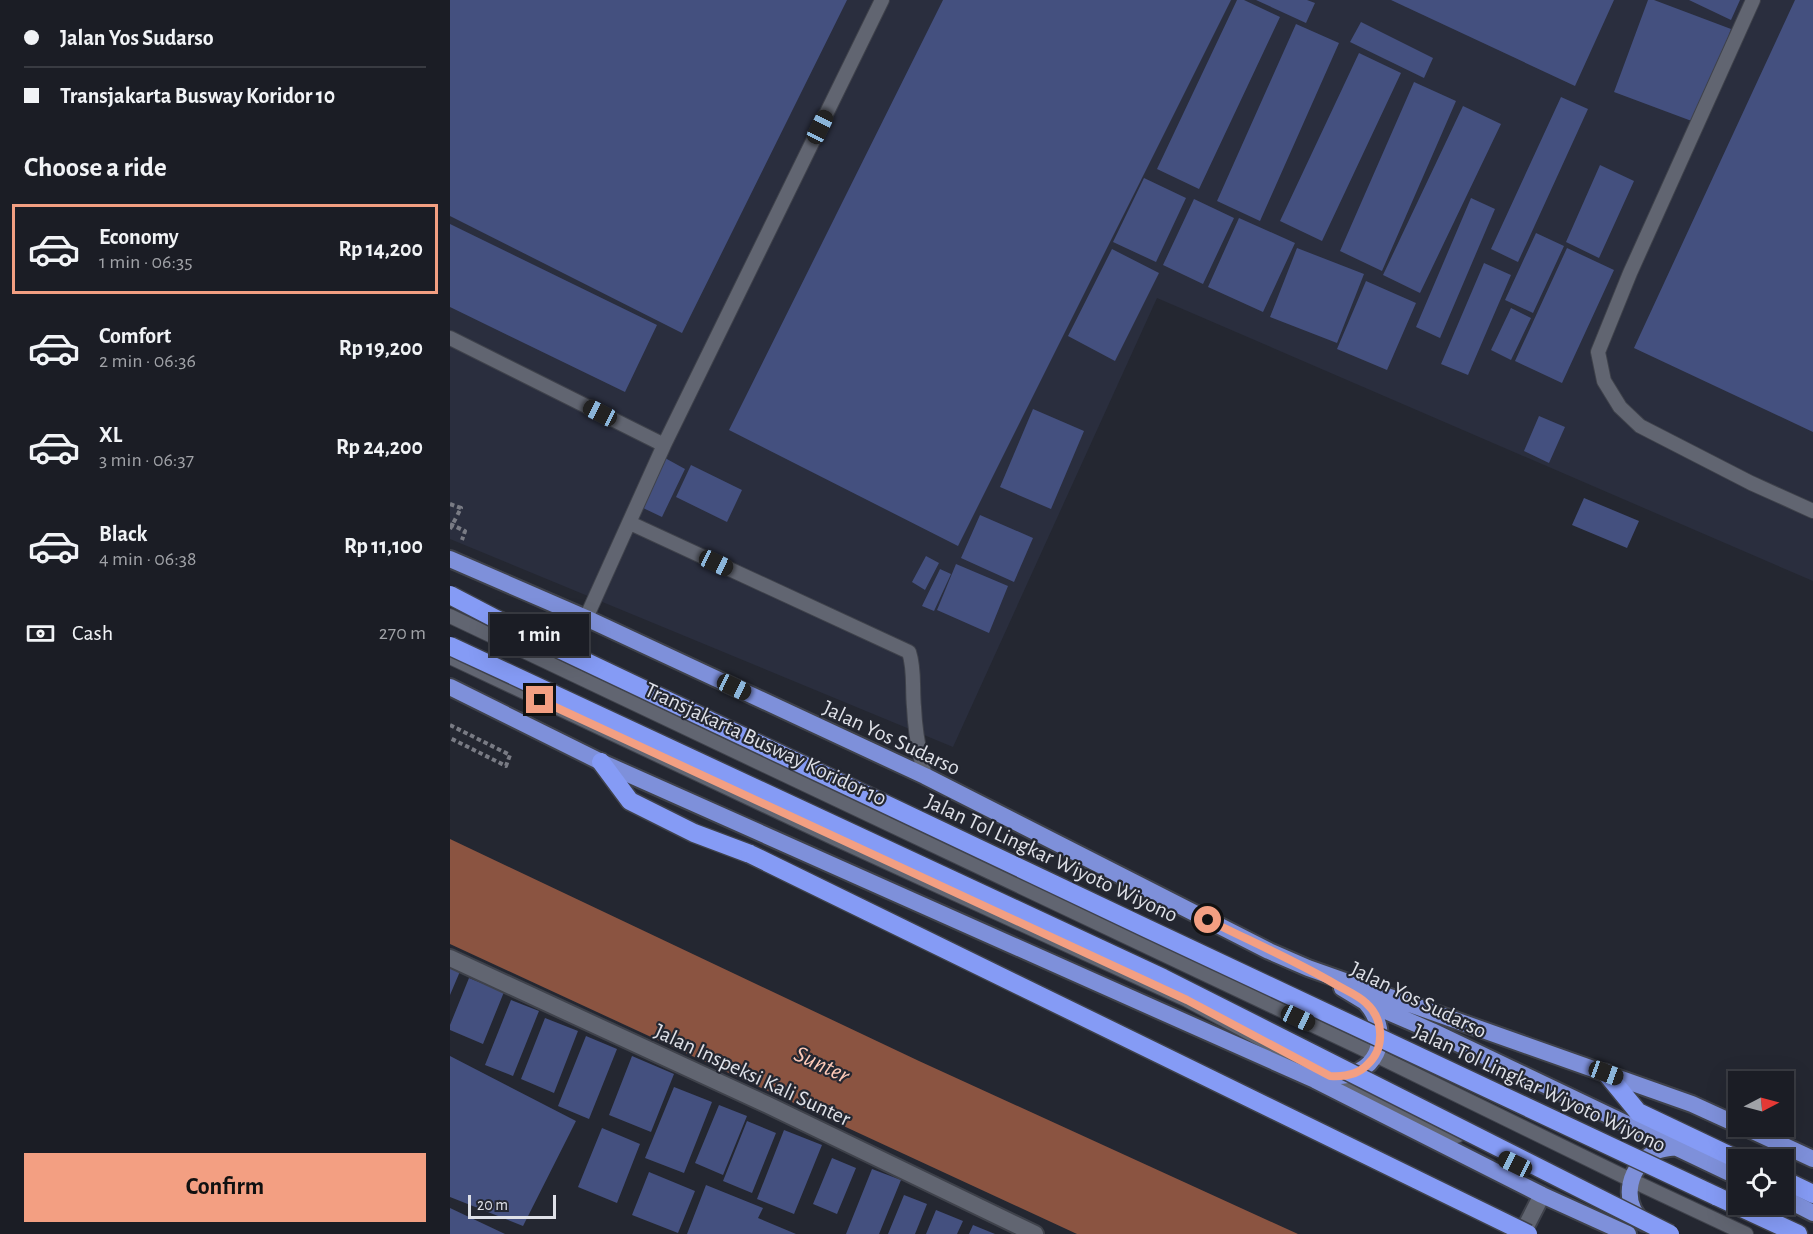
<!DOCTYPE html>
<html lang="en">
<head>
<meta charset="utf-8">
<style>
	body { margin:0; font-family:"Alegreya Sans",sans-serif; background:#24262d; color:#f1f3f6; height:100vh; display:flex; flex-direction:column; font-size:22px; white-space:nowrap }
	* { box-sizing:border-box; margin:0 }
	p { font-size:20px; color:#a0a2a7 }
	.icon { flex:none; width:33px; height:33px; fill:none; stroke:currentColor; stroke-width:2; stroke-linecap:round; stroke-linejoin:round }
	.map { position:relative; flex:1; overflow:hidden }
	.sheet { display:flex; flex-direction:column; background:#1b1d25; width:450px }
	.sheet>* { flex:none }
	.banner { display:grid; align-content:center; height:132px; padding:0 24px; background:#1b1d25 }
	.needle { width:39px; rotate:84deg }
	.controls { position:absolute; left:1278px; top:1071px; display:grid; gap:12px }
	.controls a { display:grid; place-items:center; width:66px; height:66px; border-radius:0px; background:#1b1d25; box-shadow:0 6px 24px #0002,0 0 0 2px #393b42; font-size:30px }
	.scale { position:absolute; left:18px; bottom:15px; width:88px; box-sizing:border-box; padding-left:6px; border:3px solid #dfe1e8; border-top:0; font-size:16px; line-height:21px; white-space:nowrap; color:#dfe1e8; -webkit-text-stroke:4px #242731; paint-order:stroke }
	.end { position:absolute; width:27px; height:27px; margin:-14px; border:8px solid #f39f82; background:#111; box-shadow:0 0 0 3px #111 }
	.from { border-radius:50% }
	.bubble { position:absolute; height:42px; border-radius:0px; background:#1b1d25; box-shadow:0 6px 24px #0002,0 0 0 2px #393b42; font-size:20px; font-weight:700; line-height:42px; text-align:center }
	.car { position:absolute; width:18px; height:36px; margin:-18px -9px; border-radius:8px; box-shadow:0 0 4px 2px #0007; background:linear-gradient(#222 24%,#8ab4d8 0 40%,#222 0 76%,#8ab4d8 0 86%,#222 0) }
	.banner b { display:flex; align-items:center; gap:21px; height:57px; font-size:22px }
	.banner b+b { border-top:2px solid #393b42 }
	.banner i { width:15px; height:15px; background:#f1f3f6 }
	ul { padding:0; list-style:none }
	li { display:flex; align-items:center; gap:18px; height:90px; margin:0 12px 9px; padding:0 12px; border:3px solid transparent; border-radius:0px }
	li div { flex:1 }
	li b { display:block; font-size:22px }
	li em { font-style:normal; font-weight:700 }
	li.selected { border-color:#f39f82 }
	li>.icon { width:54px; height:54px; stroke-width:1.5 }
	h2 { padding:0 24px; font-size:27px; line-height:72px }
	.pay { display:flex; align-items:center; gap:15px; height:66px; padding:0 24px; font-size:22px }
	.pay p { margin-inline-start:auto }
	.button { display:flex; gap:12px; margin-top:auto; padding:12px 24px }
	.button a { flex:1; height:69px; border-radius:0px; background:#f39f82; color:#111; font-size:24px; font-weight:700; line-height:69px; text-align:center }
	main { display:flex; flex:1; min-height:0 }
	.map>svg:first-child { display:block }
	.built { fill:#2a2e3e }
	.water { fill:#8b5441 }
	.building { fill:#44507f }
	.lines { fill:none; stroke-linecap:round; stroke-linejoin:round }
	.service-casing { stroke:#3f424b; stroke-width:16 }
	.minor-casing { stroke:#3f424b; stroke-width:20 }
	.trunk-casing { stroke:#3f424b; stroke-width:20 }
	.motorway-casing { stroke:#3f424b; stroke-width:21 }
	.path { stroke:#797b84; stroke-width:4; stroke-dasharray:4.5 3; stroke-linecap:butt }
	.service { stroke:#616571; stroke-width:14 }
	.minor { stroke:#616571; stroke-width:16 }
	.trunk { stroke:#7e90da; stroke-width:16 }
	.motorway { stroke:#859bf5; stroke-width:18 }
	.motorway-bridge-casing { stroke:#3f424b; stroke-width:21; stroke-linecap:butt }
	.path-bridge { stroke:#797b84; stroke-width:4; stroke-dasharray:4.5 3; stroke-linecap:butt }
	.motorway-bridge { stroke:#859bf5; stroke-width:18 }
	.route { stroke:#f39f82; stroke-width:8 }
	.labels { text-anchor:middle; stroke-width:4.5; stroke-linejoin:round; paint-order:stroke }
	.street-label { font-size:22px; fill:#dfe1e8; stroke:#242731 }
	.water-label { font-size:24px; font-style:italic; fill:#fecab8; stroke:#242731 }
</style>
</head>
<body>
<main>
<section class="sheet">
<div class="banner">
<b><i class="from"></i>Jalan Yos Sudarso</b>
<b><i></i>Transjakarta Busway Koridor 10</b>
</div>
<h2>Choose a ride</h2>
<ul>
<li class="selected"><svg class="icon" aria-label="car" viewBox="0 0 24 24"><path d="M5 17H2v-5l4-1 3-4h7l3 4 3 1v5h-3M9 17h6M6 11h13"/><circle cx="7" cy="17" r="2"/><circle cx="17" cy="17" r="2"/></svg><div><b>Economy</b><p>1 min · 06:35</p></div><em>Rp 14,200</em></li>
<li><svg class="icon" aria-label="car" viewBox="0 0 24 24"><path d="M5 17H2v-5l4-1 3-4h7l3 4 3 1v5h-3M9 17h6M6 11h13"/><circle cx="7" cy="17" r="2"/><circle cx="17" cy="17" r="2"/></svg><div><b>Comfort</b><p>2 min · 06:36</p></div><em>Rp 19,200</em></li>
<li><svg class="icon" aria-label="car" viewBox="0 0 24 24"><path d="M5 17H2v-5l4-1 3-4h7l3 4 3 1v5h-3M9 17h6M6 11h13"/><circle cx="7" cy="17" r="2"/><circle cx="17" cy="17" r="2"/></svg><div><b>XL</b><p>3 min · 06:37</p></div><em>Rp 24,200</em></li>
<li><svg class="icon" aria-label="car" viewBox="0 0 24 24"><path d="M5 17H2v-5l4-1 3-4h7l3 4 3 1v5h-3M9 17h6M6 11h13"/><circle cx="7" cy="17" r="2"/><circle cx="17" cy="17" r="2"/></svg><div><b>Black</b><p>4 min · 06:38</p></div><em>Rp 11,100</em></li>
</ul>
<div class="pay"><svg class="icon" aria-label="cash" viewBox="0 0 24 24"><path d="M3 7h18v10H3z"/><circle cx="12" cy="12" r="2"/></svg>Cash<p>270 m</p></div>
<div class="button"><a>Confirm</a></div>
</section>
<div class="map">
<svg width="1363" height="1234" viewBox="0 0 1363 1234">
	<rect width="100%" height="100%" fill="#242731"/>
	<path class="built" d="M0,0H1363V581L707,298L503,747L0,539Z"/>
	<path class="water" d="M0,839L469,1061L848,1234H627L0,944Z"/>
	<path class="building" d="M0,0H397L232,333L0,216Z
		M493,0H781L508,546L279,430Z
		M787,0H794L830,17L749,189L707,169Z
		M806,0H857L865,3L856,23Z
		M941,0H1164L1125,86Z
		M1198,0H1204L1281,29L1247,123L1164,92Z
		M1239,0H1290L1281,20Z
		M1345,0H1363V432L1184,348Z
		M911,22L983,58L974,78L900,42Z
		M846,24L889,43L810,221L767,201Z
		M909,53L951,73L872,241L830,221Z
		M964,82L1006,101L932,271L890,251Z
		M1111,97L1138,109L1068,262L1041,249Z
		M1013,106L1051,124L970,293L933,275Z
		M1150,165L1184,181L1149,258L1116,242Z
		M694,178L736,198L706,262L663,242Z
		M1021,198L1045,209L990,338L966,327Z
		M744,199L784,218L753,284L713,265Z
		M789,218L845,243L813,312L758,287Z
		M0,224L207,325L175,392L0,307Z
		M1086,233L1114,246L1083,313L1055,300Z
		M847,248L914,274L887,343L820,317Z
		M1117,248L1164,270L1112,383L1065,361Z
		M662,249L709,273L665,361L618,336Z
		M1034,263L1061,275L1018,375L991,364Z
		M916,281L966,303L937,370L887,349Z
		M1061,308L1081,318L1061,360L1041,350Z
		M583,409L634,431L601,509L550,487Z
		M1089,416L1115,427L1099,463L1074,451Z
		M215,458L235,469L212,517L191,507Z
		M241,465L292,490L277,522L226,497Z
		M1134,498L1189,521L1177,548L1122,525Z
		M530,515L583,538L564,582L511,558Z
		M476,556L489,563L475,590L462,582Z
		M506,564L558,586L539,633L487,610Z
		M490,569L501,574L484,611L472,606Z
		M0,965L11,969L0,995Z
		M19,978L54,992L33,1044L0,1030V1025Z
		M61,1000L89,1011L63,1076L35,1065Z
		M95,1018L128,1031L104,1093L71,1079Z
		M136,1036L167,1049L139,1119L108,1106Z
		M0,1056L126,1121L73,1226L0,1197Z
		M182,1056L224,1074L201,1132L159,1115Z
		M224,1087L262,1102L234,1173L195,1158Z
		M269,1105L297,1116L273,1175L245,1163Z
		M297,1121L326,1133L302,1193L273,1181Z
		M152,1128L190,1144L167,1203L128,1187Z
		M334,1130L372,1145L344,1214L307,1199Z
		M382,1158L406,1168L387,1214L363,1204Z
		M422,1169L451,1180L429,1234H396Z
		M199,1172L245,1191L228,1233L182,1215Z
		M256,1185L313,1208L308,1218L346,1234H237Z
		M454,1195L477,1204L465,1234H438Z
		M0,1208L55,1234H0Z
		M486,1210L513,1221L507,1234H476Z
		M523,1225L545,1234H519Z"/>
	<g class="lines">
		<defs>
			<path id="service" d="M1303,0L1180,273L1148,352L1154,381L1170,407L1190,426L1301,483L1363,511
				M0,338L214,445
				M180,523L459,652C465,670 462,688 464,707C465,731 469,753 475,776
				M0,616L911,1048L1181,1180L1296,1234
				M136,618L214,445L432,0
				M0,657L386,839L737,1000L880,1076L1007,1136"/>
			<path id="minor" d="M0,958L318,1105L585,1234
				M1072,1234L1092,1195"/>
			<path id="trunk" d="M0,559L136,618L475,776L819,951L858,968L1242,1104L1288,1125
				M0,687L151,762L865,1080L1092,1195L1178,1234
				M892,988L915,1002L982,1031L1288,1177
				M880,1076C926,1080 945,1036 916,1003
				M1292,1126L1363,1159
				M1334,1198L1363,1213
				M1194,1223C1169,1201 1179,1164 1207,1151C1214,1148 1223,1148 1231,1147"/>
			<path id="motorway" d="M151,762L180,801L244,833L300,854
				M1156,1073L1188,1112L1289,1160
				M1334,1180L1363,1194
				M1266,1196L1348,1234"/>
		</defs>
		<use href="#service" class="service-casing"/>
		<use href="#minor" class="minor-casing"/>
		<use href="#trunk" class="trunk-casing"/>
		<use href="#motorway" class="motorway-casing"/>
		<path class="path" d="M0,504L11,508L7,516
			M0,524L15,531L12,540
			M0,725L60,755L56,766L0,738"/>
		<use href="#service" class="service"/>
		<use href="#minor" class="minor"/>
		<use href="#trunk" class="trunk"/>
		<use href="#motorway" class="motorway"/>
		<defs>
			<path id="motorway-bridge" d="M0,595L46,619L696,928L1266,1196
				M0,646L713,978L1220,1234
				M300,854L1078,1234"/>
		</defs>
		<use href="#motorway-bridge" class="motorway-bridge-casing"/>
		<path class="path-bridge" d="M0,529L7,516"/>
		<use href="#motorway-bridge" class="motorway-bridge"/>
	</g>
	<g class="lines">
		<path class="route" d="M90,700L737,1000L880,1076C895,1077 908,1075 918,1064C935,1048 934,1019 916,1003C908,995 895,990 885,984C844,960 800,941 758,920"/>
	</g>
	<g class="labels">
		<g class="street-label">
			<text transform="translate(442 737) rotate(25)" y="8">Jalan Yos Sudarso</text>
			<text transform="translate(316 743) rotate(25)" y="8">Transjakarta Busway Koridor 10</text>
			<text transform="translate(602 857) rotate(25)" y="8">Jalan Tol Lingkar Wiyoto Wiyono</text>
			<text transform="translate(969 999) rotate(26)" y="8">Jalan Yos Sudarso</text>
			<text transform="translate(303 1074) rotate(25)" y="8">Jalan Inspeksi Kali Sunter</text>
			<text transform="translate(1090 1087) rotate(25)" y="8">Jalan Tol Lingkar Wiyoto Wiyono</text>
		</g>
		<g class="water-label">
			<text transform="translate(372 1064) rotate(25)" y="8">Sunter</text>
		</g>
	</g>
</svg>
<div class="controls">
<a><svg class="needle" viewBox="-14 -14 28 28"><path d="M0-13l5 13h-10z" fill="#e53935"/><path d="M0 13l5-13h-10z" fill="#a0a2a7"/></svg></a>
<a><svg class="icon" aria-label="locate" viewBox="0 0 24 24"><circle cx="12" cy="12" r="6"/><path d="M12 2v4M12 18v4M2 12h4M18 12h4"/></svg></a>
</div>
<div class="scale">20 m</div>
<i class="end from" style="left:758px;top:920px"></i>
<i class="end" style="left:90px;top:700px"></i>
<div class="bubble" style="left:40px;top:614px;width:99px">1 min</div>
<i class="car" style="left:370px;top:127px;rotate:26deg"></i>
<i class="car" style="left:150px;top:413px;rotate:297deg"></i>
<i class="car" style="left:266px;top:563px;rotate:115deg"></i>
<i class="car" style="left:284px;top:687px;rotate:115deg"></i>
<i class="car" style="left:848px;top:1018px;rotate:115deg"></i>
<i class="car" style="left:1156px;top:1073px;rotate:110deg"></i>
<i class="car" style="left:1065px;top:1164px;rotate:296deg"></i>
</div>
</main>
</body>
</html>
